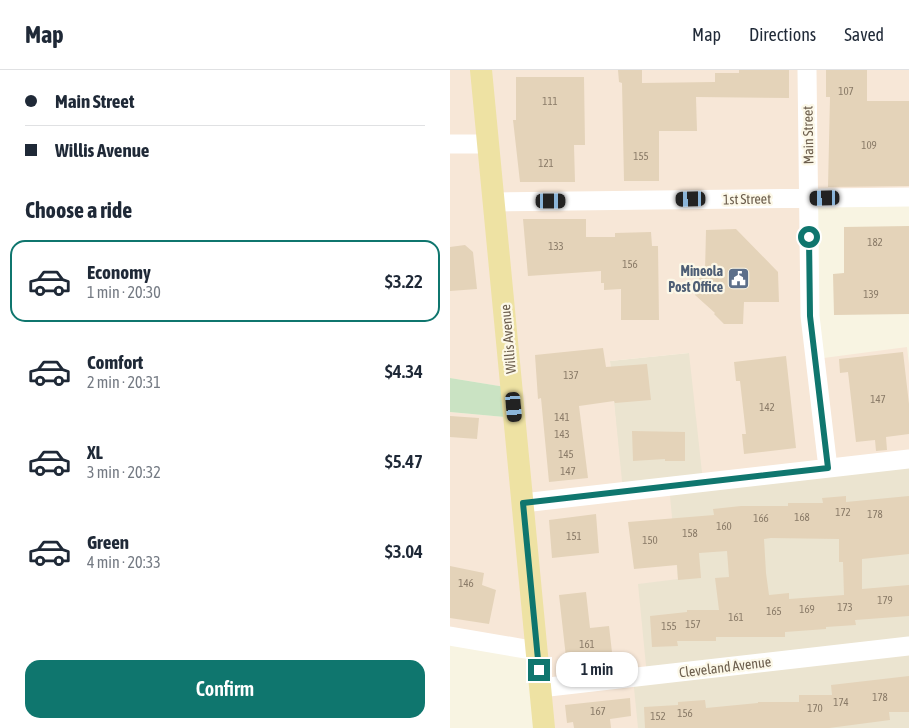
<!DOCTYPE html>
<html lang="en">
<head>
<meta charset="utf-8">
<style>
	body { margin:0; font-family:"Asap Condensed",sans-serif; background:#f6f6f7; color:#1f2937; height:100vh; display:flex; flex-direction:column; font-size:19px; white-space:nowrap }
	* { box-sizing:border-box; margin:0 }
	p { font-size:16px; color:#747a83 }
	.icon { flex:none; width:28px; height:28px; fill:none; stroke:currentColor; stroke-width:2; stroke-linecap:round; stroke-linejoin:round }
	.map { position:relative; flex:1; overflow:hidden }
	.side { display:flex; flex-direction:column; background:#fff; width:450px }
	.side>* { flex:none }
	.banner { display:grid; align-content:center; height:110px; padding:0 25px; background:#fff }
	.end { position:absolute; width:22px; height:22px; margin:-11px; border:6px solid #0f766e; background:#fff; box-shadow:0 0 0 2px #fff }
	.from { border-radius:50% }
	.bubble { position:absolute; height:35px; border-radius:15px; background:#fff; box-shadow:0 1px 4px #0004; font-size:16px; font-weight:600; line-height:35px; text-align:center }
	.car { position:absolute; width:15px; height:30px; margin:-15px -8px; border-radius:6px; box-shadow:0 0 4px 1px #0007; background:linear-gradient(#222 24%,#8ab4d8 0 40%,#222 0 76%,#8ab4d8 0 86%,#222 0) }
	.banner b { display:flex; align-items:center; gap:18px; height:48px; font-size:19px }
	.banner b+b { border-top:1px solid #e0e1e3 }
	.banner i { width:12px; height:12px; background:#1f2937 }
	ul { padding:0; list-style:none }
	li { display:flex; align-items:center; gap:15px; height:82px; margin:0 10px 8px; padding:0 15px; border:2px solid transparent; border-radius:15px }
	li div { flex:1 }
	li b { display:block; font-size:19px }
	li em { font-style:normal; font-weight:600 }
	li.current { border-color:#0f766e }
	li>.icon { width:45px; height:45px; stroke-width:1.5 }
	h2 { padding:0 25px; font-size:22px; line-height:60px }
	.cta { display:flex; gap:10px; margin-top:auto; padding:10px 25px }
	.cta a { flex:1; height:58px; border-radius:15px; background:#0f766e; color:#fff; font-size:20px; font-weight:600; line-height:58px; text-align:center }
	header { display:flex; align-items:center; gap:30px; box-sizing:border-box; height:70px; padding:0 25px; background:#fff; border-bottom:1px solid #e0e1e3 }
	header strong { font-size:24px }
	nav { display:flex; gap:28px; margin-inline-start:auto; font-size:18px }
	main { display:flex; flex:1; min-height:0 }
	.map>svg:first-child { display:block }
	.residential { fill:#ebe4d0 }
	.commercial { fill:#f7e7d7 }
	.green { fill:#cae3c3 }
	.building { fill:#e4d3b9; fill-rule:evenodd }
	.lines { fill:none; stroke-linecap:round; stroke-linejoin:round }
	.minor { stroke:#fff; stroke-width:19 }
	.major { stroke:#eee2a3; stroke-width:22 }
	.route { stroke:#0f766e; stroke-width:6 }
	.labels { text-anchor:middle; stroke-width:4.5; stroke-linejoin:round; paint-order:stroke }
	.number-label { font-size:11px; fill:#8a7b68 }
	.street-label { font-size:14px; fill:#6c5e4d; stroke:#fcf8e8 }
	.service-label { font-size:14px; font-weight:bold; fill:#4e5e75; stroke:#fcf8e8; text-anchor:end }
</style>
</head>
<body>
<header>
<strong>Map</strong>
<nav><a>Map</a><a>Directions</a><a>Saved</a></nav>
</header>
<main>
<section class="side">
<div class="banner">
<b><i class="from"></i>Main Street</b>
<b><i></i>Willis Avenue</b>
</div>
<h2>Choose a ride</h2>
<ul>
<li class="current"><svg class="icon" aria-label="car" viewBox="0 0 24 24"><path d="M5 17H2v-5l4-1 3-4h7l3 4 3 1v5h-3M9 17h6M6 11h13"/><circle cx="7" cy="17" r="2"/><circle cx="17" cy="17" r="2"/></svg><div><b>Economy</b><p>1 min · 20:30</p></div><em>$3.22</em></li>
<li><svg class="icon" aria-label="car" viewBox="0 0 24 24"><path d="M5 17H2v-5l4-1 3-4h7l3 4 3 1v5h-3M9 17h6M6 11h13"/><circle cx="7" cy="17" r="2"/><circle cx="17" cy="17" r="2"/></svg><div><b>Comfort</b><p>2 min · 20:31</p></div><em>$4.34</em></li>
<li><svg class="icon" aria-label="car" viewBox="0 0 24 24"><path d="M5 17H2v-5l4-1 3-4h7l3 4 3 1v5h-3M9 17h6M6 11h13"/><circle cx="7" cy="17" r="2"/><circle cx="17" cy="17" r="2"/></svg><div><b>XL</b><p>3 min · 20:32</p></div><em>$5.47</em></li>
<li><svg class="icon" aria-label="car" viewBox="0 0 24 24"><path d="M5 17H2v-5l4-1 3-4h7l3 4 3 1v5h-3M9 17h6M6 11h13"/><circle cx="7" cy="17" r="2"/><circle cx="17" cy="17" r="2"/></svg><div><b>Green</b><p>4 min · 20:33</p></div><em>$3.04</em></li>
</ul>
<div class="cta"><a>Confirm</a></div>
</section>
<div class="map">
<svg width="459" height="658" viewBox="0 0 459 658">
	<rect width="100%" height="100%" fill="#f8f4e2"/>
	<path class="residential" d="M239,283L459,389V658H94L172,421L160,291Z"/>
	<path class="commercial" d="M0,0H459V127L359,128L366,289L457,277L459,295V389L253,412L239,283L160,291L173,421L219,416L228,509L188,514L197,606L183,608L188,658H94L87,581L0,566V342L65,348L62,318L0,308Z"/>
	<path class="green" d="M0,308L62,318L65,348L0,342Z"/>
	<path class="building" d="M168,0H192V13L265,12V3H289V0H339V28L246,27L247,61H209V111H174L172,13L169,12Z
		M376,0H417V31H459V116L378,117L380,27H376Z
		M66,7H134L135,75H124L125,112H70L63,50H66Z
		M73,149H136V167H165V163L201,162L202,176H208L209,250H171V219L154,220V213H151V201L78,206Z
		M459,156V244L384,245L383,204L394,203V157Z
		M286,159L328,202L329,232H294L293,254H274L264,244L265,243L245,225L249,220L243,215L255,202L256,160Z
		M15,175L23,182L27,219L0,221V177Z
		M153,278L156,297L197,294L201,330L165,333L164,331L129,336L138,408L99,412L91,328L88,329L85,285Z
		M453,282L459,334V364L436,367L437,380L426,381L425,370L406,372L398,302L390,303L389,289Z
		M336,286L346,378L294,384L292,364H296L290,311H286L284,292Z
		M0,346L29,348L27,369L0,367Z
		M182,361L235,362V391H215V389L183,391Z
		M396,426V432L459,426V484L412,489V519L459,515V546L405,550L406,555L376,557V559L335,562V567H266V571H227L228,576L202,577L200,546L237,542V540H269L265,508L279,507L277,481L249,483L251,508L228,510L227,495L184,499L178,452L264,445L263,439L291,436H338V433H373L372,428ZM321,468L389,469V492H393L394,525L339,529V523L319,525L316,503L314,469Z
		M146,444L149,483L102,488L99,450Z
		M0,496L34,503L32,515L46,520L39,554L0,548Z
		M136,522L140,558L159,556L163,591L117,596L109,525Z
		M459,606V642H439L440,650L379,658H195L194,637L228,635V632L255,630L256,638L308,633V632H349V625H382L381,615Z
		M180,628L181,646L160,649L161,658H124L123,652L117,653L115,635Z"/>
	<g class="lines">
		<path class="minor" d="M357,0L360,246L378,398
			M0,74H39
			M45,132L459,127
			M73,433L459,389
			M0,566L87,581
			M90,618L459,576"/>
		<path class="major" d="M31,0L94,658"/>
	</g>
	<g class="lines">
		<path class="route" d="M89,600L73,433L378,398L360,246L359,167"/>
	</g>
	<defs>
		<symbol id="civic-square" viewBox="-11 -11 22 22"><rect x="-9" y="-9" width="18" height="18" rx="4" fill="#5c6f8a" stroke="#fcf8e8"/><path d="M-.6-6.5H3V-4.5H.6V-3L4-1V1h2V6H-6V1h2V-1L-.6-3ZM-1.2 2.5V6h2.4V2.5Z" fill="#fff"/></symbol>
	</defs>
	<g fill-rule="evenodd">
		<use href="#civic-square" x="276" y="196" width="25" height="25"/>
	</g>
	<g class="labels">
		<g class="number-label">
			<text x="396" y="25">107</text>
			<text x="100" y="35">111</text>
			<text x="419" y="79">109</text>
			<text x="191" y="90">155</text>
			<text x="96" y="97">121</text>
			<text x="425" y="176">182</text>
			<text x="106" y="180">133</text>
			<text x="180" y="198">156</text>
			<text x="421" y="228">139</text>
			<text x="121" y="309">137</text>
			<text x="428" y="333">147</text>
			<text x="317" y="341">142</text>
			<text x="112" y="351">141</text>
			<text x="112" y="368">143</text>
			<text x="116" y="388">145</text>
			<text x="118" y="405">147</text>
			<text x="393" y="446">172</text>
			<text x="425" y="448">178</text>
			<text x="352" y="451">168</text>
			<text x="311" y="452">166</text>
			<text x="274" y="460">160</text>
			<text x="240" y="467">158</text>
			<text x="124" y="470">151</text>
			<text x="200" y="474">150</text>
			<text x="16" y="517">146</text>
			<text x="435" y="534">179</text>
			<text x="395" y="541">173</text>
			<text x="357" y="543">169</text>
			<text x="324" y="545">165</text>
			<text x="286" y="551">161</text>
			<text x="243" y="558">157</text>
			<text x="219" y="560">155</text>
			<text x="137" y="578">161</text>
			<text x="430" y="631">178</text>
			<text x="391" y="636">174</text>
			<text x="365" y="642">170</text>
			<text x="148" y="645">167</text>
			<text x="235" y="647">156</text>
			<text x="208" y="650">152</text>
		</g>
		<g class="street-label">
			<text transform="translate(358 65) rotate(-91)" y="5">Main Street</text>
			<text transform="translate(297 129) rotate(-1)" y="5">1st Street</text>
			<text transform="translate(58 269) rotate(-95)" y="5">Willis Avenue</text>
			<text transform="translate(275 597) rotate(-7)" y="5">Cleveland Avenue</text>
		</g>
		<g class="service-label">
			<text x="273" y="206">Mineola<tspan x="273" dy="16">Post Office</tspan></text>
		</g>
	</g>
</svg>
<i class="end from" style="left:359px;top:167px"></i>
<i class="end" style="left:89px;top:600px"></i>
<div class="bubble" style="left:106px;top:582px;width:82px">1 min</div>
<i class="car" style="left:375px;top:128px;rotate:269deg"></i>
<i class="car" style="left:241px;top:129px;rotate:269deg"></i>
<i class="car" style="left:101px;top:131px;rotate:90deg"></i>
<i class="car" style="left:64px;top:337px;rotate:175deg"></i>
</div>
</main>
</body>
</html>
